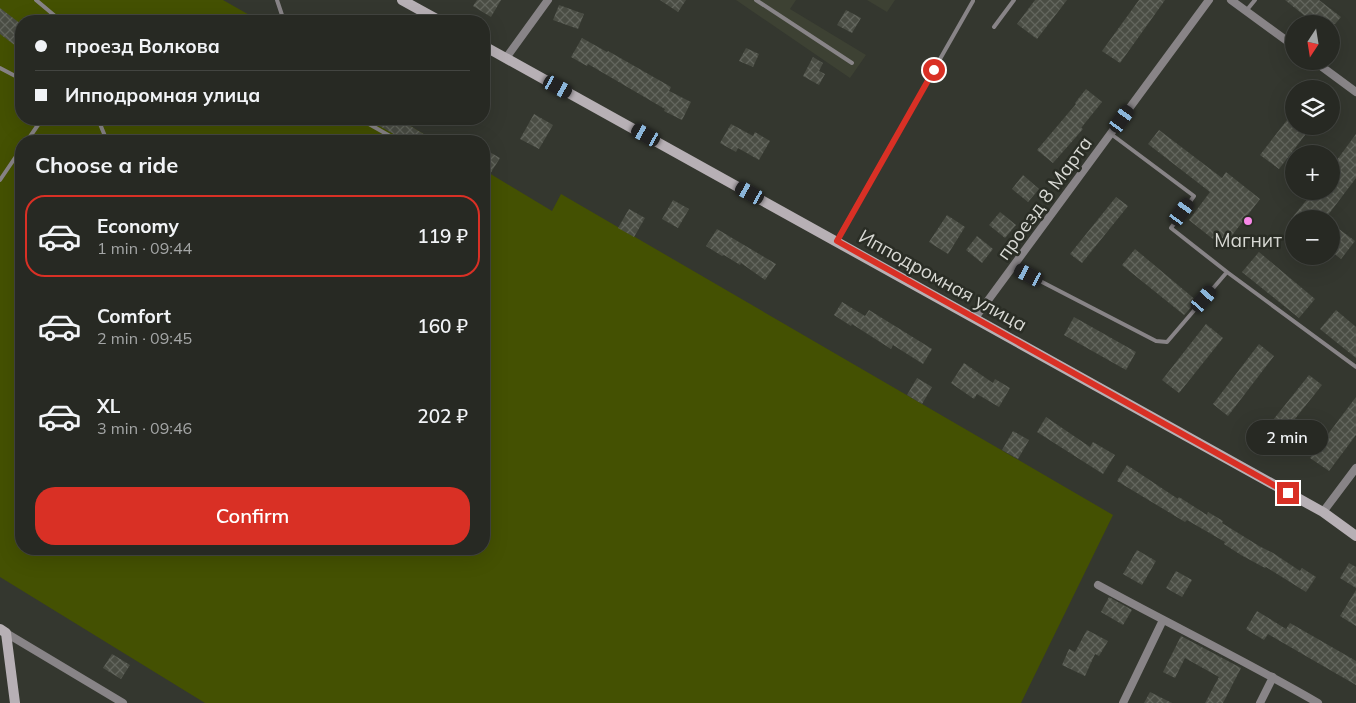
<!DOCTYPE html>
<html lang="en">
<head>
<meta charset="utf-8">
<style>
	body { margin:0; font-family:Mulish,sans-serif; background:#2f312b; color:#f1f3f6; height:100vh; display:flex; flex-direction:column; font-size:19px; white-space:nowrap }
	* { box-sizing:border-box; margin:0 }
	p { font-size:16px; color:#a4a6a6 }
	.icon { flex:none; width:28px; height:28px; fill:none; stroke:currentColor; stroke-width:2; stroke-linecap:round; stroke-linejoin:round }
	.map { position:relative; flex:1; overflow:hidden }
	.panel { position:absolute; left:15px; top:135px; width:475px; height:420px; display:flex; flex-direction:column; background:#272923; border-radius:20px; box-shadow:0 5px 20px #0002,0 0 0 1px #434541 }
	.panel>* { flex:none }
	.guide { position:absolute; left:15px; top:15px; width:475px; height:110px; border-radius:20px; box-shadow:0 5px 20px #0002,0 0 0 1px #434541; display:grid; align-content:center; height:110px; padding:0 20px; background:#272923 }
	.needle { width:32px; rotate:192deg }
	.buttons { position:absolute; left:1285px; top:15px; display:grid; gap:10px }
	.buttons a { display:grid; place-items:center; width:55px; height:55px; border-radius:50%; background:#272923; box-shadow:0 5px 20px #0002,0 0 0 1px #434541; font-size:25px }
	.end { position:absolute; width:22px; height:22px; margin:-11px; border:6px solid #d93025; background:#fff; box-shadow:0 0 0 2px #fff }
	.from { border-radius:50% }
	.bubble { position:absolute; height:35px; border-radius:18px; background:#272923; box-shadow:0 5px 20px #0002,0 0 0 1px #434541; font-size:16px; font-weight:600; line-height:35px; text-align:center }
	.car { position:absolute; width:15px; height:30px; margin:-15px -8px; border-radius:6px; box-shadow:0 0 4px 1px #0007; background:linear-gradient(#222 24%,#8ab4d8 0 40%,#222 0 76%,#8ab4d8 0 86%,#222 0) }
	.guide b { display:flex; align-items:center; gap:18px; height:48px; font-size:19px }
	.guide b+b { border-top:1px solid #434541 }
	.guide i { width:12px; height:12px; background:#f1f3f6 }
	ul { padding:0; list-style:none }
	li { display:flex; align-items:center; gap:15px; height:82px; margin:0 10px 8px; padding:0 10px; border:2px solid transparent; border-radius:20px }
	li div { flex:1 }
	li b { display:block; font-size:19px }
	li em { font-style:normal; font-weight:600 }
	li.current { border-color:#d93025 }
	li>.icon { width:45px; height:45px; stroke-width:1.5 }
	h2 { padding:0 20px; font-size:22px; line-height:60px }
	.action { display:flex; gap:10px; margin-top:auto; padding:10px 20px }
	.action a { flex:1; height:58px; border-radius:20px; background:#d93025; color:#fff; font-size:20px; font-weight:600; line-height:58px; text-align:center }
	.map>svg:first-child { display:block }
	.built { fill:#3d4133 }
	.garden { fill:#445102 }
	.building { fill:url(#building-cross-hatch) }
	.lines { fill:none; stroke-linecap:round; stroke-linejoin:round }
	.lane { stroke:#888487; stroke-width:4 }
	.street { stroke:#888487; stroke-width:8 }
	.secondary { stroke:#b7b0b5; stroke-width:10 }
	.route { stroke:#d93025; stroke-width:6 }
	.poi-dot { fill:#f988e9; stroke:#2a2d25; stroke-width:2 }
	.labels { text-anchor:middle; stroke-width:5; stroke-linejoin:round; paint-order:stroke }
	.street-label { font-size:19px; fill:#d8d9d4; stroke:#2a2d25 }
	.poi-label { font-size:19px; fill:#d8d9d4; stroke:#2a2d25 }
</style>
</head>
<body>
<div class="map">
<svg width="1356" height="703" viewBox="0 0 1356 703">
	<defs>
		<pattern id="building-cross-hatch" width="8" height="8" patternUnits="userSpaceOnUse" patternTransform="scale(1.25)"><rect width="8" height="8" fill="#4a4d44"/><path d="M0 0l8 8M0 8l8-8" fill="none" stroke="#63665e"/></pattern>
	</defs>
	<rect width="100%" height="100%" fill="#34372f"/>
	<path class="built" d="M736,0H796L790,9L866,55L850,78Z
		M867,0H895L887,12Z"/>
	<path class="garden" d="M0,0H223L260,21H21V119H399L435,141H21V549H484V170L552,211L561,194L1113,515L1021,703H205L0,577Z"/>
	<path class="building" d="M477,0H501L491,17L473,6Z
		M660,0H686L678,12Z
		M1035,0H1067L1037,39L1017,24Z
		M1139,0H1165L1120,63L1102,51Z
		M1285,0H1319L1341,17L1335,24H1315Z
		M559,5L584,14L578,29L553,20Z
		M0,8L21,24V50L0,34Z
		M846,10L861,18L852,33L837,25Z
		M582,38L607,52L608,51L671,87L669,91L691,102L682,120L664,111L665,109L588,64L587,66L571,57Z
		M746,48L759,54L753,67L739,61Z
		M813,57L823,63L819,71L825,74L819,85L803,76Z
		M1086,89L1102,102L1081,128L1083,129L1053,163L1037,150L1076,104L1075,103Z
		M1294,111V126H1312L1279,169L1260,155Z
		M534,114L553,125L539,149L520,139Z
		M367,119H399L435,141H406Z
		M731,124L753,136L755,132L770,141L759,160L738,148L736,152L720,143Z
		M1159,130L1222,178L1226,172L1260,199L1223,247L1189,220L1210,192L1148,144Z
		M1356,134V178L1325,219H1291L1314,191H1331V168Z
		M484,149L500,158L490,174L484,170Z
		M1023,175L1039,189L1028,202L1012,189Z
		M1116,197L1128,206L1082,263L1070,254Z
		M673,200L689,209L678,228L662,219Z
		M629,209L645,218L634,237L618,228Z
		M1000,212L1016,225L1005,238L989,225Z
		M947,215L965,227L948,254L929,242Z
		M1331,223L1355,241L1341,259L1331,251Z
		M717,229L776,264L765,280L741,263L740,265L724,255L722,256L706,246Z
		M977,236L993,249L982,263L966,250Z
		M1135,249L1197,301L1184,315L1122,265Z
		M1259,252L1315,299L1299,318L1242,272Z
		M842,302L865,316L869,310L932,349L923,364L893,345L891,349L852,324L851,326L834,315Z
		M1336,310L1356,327V358L1320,329Z
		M1074,317L1136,352L1126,370L1064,335Z
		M1206,324L1223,338L1179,393L1162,380Z
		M1259,344L1274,356L1228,416L1213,404Z
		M964,363L993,383L995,379L1010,388L999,407L977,394L974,399L951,383Z
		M1309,375L1322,385L1278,440L1265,430Z
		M917,378L932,387L922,404L907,395Z
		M1356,397V435L1329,471L1310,458Z
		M1046,417L1090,447L1093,442L1115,455L1103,474L1037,432Z
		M1013,431L1029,440L1018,459L1002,450Z
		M1127,465L1178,499L1179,497L1207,515L1208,512L1223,521L1222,523L1259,546L1273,553L1300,571L1302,568L1316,577L1306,592L1266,567L1265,568L1241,555L1224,544L1225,542L1187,520L1185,522L1117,481Z
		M1137,550L1156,561L1142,585L1123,574Z
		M1349,563L1356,567V588L1340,578Z
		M1176,571L1192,580L1182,597L1166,588Z
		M1356,590V626L1340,616Z
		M1109,597L1132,610L1123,625L1101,612Z
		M1257,611L1286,629L1290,623L1356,661V685L1268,634L1264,640L1246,629Z
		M1087,630L1108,641L1099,656L1095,654L1085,676L1062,665L1069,649L1075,652Z
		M1181,636L1241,668L1223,703H1205L1219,677L1185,658L1175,678L1163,672Z
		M112,654L130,665L121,679L103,668Z
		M1150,692L1172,703H1144Z"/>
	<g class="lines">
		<path class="lane" d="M36,0L61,21
			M277,0L284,21
			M756,0L852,63
			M1246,11L1255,0
			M994,27L1014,0
			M0,68L21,79
			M98,119L107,141
			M360,119L399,141
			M1111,134L1194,196L1171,228L1227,272L1356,367
			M27,141L42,119
			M0,180L21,149
			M837,240L973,1
			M1013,267L1156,341L1167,342L1227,272"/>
		<path class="street" d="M1231,0L1294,46
			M506,58L548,0
			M1314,61L1356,92
			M975,318L1209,0
			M1323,512L1356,468
			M1098,585C1171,625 1246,661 1318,703
			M6,633L123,703
			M1123,703L1163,620
			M1260,703L1273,677"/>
		<path class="secondary" d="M402,0L440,21
			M484,46L1323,512L1356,536
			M0,629L6,633L15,703"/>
	</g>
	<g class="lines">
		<path class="route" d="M934,70L837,241L1288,493"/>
	</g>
	<circle class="poi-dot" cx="1248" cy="221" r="5"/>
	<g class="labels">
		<g class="street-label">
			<text transform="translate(1044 198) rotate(-54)" y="7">проезд 8 Марта</text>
			<text transform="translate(943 280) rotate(29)" y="7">Ипподромная улица</text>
		</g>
		<g class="poi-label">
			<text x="1248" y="247">Магнит</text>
		</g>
	</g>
</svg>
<div class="buttons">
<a><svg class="needle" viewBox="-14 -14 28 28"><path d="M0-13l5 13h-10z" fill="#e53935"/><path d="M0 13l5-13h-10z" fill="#a4a6a6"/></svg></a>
<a><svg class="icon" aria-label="layers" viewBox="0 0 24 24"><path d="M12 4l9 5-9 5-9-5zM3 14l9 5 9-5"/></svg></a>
<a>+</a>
<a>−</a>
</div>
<i class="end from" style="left:934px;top:70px"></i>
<i class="end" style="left:1288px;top:493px"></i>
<div class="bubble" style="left:1246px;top:420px;width:82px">2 min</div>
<i class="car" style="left:558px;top:87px;rotate:119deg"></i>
<i class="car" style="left:1122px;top:119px;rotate:36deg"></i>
<i class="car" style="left:646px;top:135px;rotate:299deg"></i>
<i class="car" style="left:750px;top:193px;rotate:299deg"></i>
<i class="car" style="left:1182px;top:212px;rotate:36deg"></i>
<i class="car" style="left:1029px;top:275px;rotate:297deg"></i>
<i class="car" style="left:1204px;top:299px;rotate:41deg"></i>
<div class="guide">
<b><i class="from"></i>проезд Волкова</b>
<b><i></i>Ипподромная улица</b>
</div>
<section class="panel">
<h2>Choose a ride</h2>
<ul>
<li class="current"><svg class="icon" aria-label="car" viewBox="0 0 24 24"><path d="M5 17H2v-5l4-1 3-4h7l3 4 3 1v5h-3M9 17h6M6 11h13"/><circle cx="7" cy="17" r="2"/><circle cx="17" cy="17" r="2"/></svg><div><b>Economy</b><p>1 min · 09:44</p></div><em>119 ₽</em></li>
<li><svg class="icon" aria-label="car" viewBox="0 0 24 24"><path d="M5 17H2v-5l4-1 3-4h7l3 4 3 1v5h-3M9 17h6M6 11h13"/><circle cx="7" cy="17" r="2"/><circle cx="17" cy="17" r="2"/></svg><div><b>Comfort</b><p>2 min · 09:45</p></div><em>160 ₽</em></li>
<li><svg class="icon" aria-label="car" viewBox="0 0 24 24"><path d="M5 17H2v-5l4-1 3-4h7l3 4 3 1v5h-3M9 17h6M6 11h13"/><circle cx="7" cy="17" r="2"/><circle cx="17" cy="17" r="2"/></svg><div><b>XL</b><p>3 min · 09:46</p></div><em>202 ₽</em></li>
</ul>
<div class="action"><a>Confirm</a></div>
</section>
</div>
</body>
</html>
